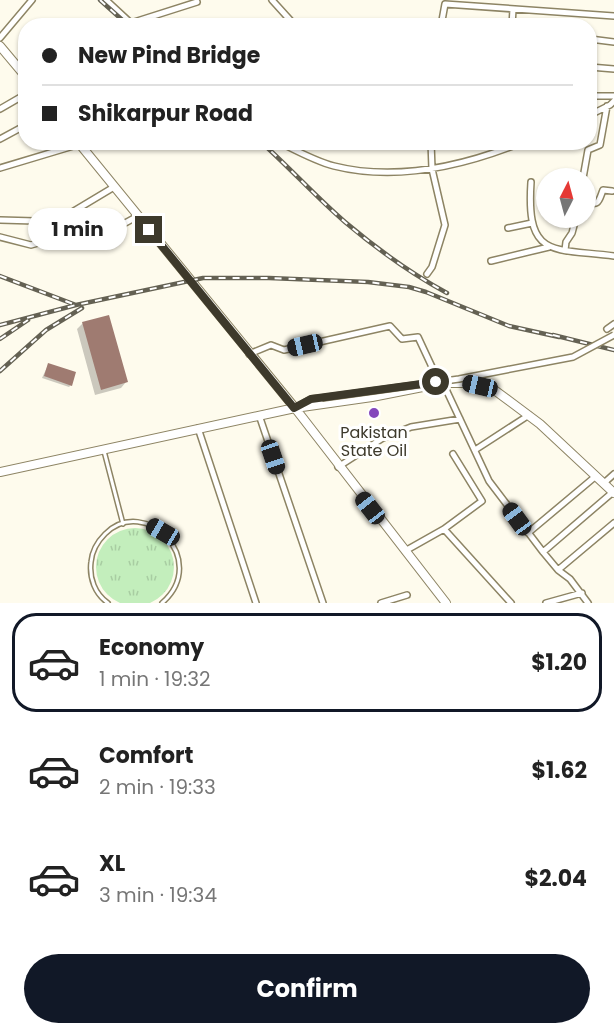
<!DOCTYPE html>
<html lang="en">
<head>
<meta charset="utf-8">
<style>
	body { margin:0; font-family:Poppins,sans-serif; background:#f6f6f6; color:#222; height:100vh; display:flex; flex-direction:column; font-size:22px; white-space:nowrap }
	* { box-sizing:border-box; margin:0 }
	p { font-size:20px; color:#767676 }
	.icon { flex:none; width:33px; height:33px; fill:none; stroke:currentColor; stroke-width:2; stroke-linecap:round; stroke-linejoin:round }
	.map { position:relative; height:603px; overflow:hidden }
	.drawer { display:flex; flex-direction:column; background:#fff; flex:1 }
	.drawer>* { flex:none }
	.hud { position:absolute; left:18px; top:18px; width:579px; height:132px; border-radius:24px; box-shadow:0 2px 4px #0004; display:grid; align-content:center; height:132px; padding:0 24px; background:#fff }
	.needle { width:39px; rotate:6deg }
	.tools { position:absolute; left:536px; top:168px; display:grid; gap:12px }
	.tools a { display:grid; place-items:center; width:60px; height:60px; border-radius:50%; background:#fff; box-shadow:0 2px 4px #0004; font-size:30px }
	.end { position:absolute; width:27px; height:27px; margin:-14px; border:8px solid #3d392b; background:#fff; box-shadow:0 0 0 3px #fff }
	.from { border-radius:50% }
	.bubble { position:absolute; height:42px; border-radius:21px; background:#fff; box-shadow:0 2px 4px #0004; font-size:20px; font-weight:700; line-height:42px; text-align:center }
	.car { position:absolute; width:18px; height:36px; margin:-18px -9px; border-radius:8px; box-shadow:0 0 4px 2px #0007; background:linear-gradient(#222 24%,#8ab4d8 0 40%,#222 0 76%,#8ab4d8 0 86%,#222 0) }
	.hud b { display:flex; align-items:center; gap:21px; height:57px; font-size:22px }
	.hud b+b { border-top:2px solid #e0e0e0 }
	.hud i { width:15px; height:15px; background:#222 }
	ul { padding:10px 0 0; list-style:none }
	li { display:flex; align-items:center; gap:18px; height:99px; margin:0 12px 9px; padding:0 12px; border:3px solid transparent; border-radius:24px }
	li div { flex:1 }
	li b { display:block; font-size:22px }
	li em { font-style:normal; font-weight:700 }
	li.on { border-color:#111827 }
	li>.icon { width:54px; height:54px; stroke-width:1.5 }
	.cta { display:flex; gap:12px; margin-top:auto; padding:12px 24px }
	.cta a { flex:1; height:69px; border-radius:36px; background:#111827; color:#fff; font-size:24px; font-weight:700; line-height:69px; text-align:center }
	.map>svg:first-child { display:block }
	.grass { fill:url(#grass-tufts) }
	.shadow { fill:#0003 }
	.building { fill:#9f7b71 }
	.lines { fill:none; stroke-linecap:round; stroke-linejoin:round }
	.lane-casing { stroke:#8d8464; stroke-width:6 }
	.street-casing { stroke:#8d8464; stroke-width:8 }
	.secondary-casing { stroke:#8d8464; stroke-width:10 }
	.lane { stroke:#fff; stroke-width:3 }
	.street { stroke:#fff; stroke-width:5 }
	.secondary { stroke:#fff; stroke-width:8 }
	.rail-casing { stroke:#646153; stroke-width:4.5 }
	.rail { stroke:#fff; stroke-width:2; stroke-dasharray:7; stroke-linecap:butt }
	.street-bridge-casing { stroke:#8d8464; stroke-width:8; stroke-linecap:butt }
	.street-bridge { stroke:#fff; stroke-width:5 }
	.route { stroke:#3d392b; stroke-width:8 }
	.poi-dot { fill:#8447bc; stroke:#fff; stroke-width:2 }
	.labels { text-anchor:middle; stroke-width:6; stroke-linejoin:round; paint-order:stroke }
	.poi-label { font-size:16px; fill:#3d392b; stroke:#fff }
</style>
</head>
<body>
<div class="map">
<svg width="614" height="603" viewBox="0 0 614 603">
	<defs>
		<pattern id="grass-tufts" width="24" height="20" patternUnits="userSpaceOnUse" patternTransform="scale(1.5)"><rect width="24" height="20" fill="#c3eebc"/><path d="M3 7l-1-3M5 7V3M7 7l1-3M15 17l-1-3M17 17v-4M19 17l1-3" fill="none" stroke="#a8cda2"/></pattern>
	</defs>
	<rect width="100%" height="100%" fill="#fefbed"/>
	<path class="grass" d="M96 567a39 39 0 1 1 78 0a39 39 0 1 1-78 0Z"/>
	<path class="shadow" d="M83,323L126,382L121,388L95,395L77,329Z
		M48,365L71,385L69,387L42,378Z"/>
	<path class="building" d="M109,315L128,382L101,390L82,322Z
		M48,363L76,372L72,386L44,376Z"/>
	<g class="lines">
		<defs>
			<path id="lane" d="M104,451L123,524
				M108,603C95,594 89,578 91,562C92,551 97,542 105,534C145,494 211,560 162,603"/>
			<path id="street" d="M106,0L133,25
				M272,0L291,21L301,26
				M131,23L197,2
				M441,26L445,4L614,16
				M512,26L513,9
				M0,38L32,0
				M590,39L614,42
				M590,67L614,69
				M590,96H614
				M0,109L26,94
				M590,115L610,105L614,101
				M0,139L26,125
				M279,142C297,151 315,161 334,166C398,182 464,166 523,142
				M0,168L80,144
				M583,178L588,150L600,145L607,106
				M531,182C526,259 552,248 614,256
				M585,204C600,204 598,203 603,190L612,191
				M0,220L35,221L64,217L114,187
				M508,228L532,223
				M0,237L31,245L73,233L116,228L138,216
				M565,250L566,242L572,233L576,218
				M491,261L549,247
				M427,274L432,267L445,225L432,169L431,142
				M607,329L614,324
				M249,354L271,345L284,350L390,326L402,339L418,337L432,367
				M443,383L489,481L543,552L558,570L570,579L588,603
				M299,406L311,399L322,398
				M259,415L323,603
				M198,428L256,603
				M475,450L529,415
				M338,467L383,438L411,427L460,419
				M604,483L614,474
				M444,529L482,501L453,454
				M528,533L596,476
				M405,551L444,529L511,603
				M543,552L613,492
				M558,570L614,523
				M381,603L407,595
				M546,603L582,593"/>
			<path id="secondary" d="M0,46L26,77
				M78,142L295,408L446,603
				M0,472L295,408L372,397L443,383H466L493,389L512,403L540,424L614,493"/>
		</defs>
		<use href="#lane" class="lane-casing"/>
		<use href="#street" class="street-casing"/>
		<use href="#secondary" class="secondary-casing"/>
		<use href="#lane" class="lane"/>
		<use href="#street" class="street"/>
		<use href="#secondary" class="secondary"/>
		<defs>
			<path id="rail" d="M100,0L129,26
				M261,142C290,168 316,197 345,222C377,249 410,273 447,293
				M0,276L76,305
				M0,325L76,305L203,278H269L368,282L409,287L426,292L509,326L559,337
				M553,335L614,350
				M0,339L28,320
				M0,371L46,330L82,308"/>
		</defs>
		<use href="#rail" class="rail-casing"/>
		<use href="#rail" class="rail"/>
		<defs>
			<path id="street-bridge" d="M322,398L459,379L573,357L614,335"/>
		</defs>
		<use href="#street-bridge" class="street-bridge-casing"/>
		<use href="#street-bridge" class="street-bridge"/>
	</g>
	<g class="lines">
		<path class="route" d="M149,230L294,408L311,399L436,382"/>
	</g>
	<circle class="poi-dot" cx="374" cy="413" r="6"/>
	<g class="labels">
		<g class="poi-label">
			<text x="374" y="438">Pakistan<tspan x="374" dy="18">State Oil</tspan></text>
		</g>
	</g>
</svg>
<div class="tools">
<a><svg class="needle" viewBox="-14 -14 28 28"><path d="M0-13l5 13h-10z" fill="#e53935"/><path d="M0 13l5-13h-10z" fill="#767676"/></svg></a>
</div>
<i class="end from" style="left:436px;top:382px"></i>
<i class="end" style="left:149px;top:230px"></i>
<div class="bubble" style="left:28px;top:208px;width:99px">1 min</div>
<i class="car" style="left:305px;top:345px;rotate:257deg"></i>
<i class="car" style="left:480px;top:386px;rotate:283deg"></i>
<i class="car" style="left:273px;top:457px;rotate:161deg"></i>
<i class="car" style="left:370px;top:508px;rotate:322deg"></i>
<i class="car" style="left:517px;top:519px;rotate:324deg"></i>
<i class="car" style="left:163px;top:532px;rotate:300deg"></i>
<div class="hud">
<b><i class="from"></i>New Pind Bridge</b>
<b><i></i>Shikarpur Road</b>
</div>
</div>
<section class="drawer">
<ul>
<li class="on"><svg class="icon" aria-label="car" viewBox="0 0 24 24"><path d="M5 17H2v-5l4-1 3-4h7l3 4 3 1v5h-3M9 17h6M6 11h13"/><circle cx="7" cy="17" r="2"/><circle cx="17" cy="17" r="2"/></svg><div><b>Economy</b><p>1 min · 19:32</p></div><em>$1.20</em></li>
<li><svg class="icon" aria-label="car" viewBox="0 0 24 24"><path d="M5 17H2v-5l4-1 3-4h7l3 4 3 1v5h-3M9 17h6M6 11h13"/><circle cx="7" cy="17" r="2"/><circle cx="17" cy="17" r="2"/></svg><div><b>Comfort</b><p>2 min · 19:33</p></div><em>$1.62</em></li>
<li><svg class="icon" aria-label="car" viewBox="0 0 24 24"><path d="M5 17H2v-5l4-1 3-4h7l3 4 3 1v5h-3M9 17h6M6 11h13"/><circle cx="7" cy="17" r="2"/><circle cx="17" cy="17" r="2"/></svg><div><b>XL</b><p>3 min · 19:34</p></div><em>$2.04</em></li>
</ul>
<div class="cta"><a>Confirm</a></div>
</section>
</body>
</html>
